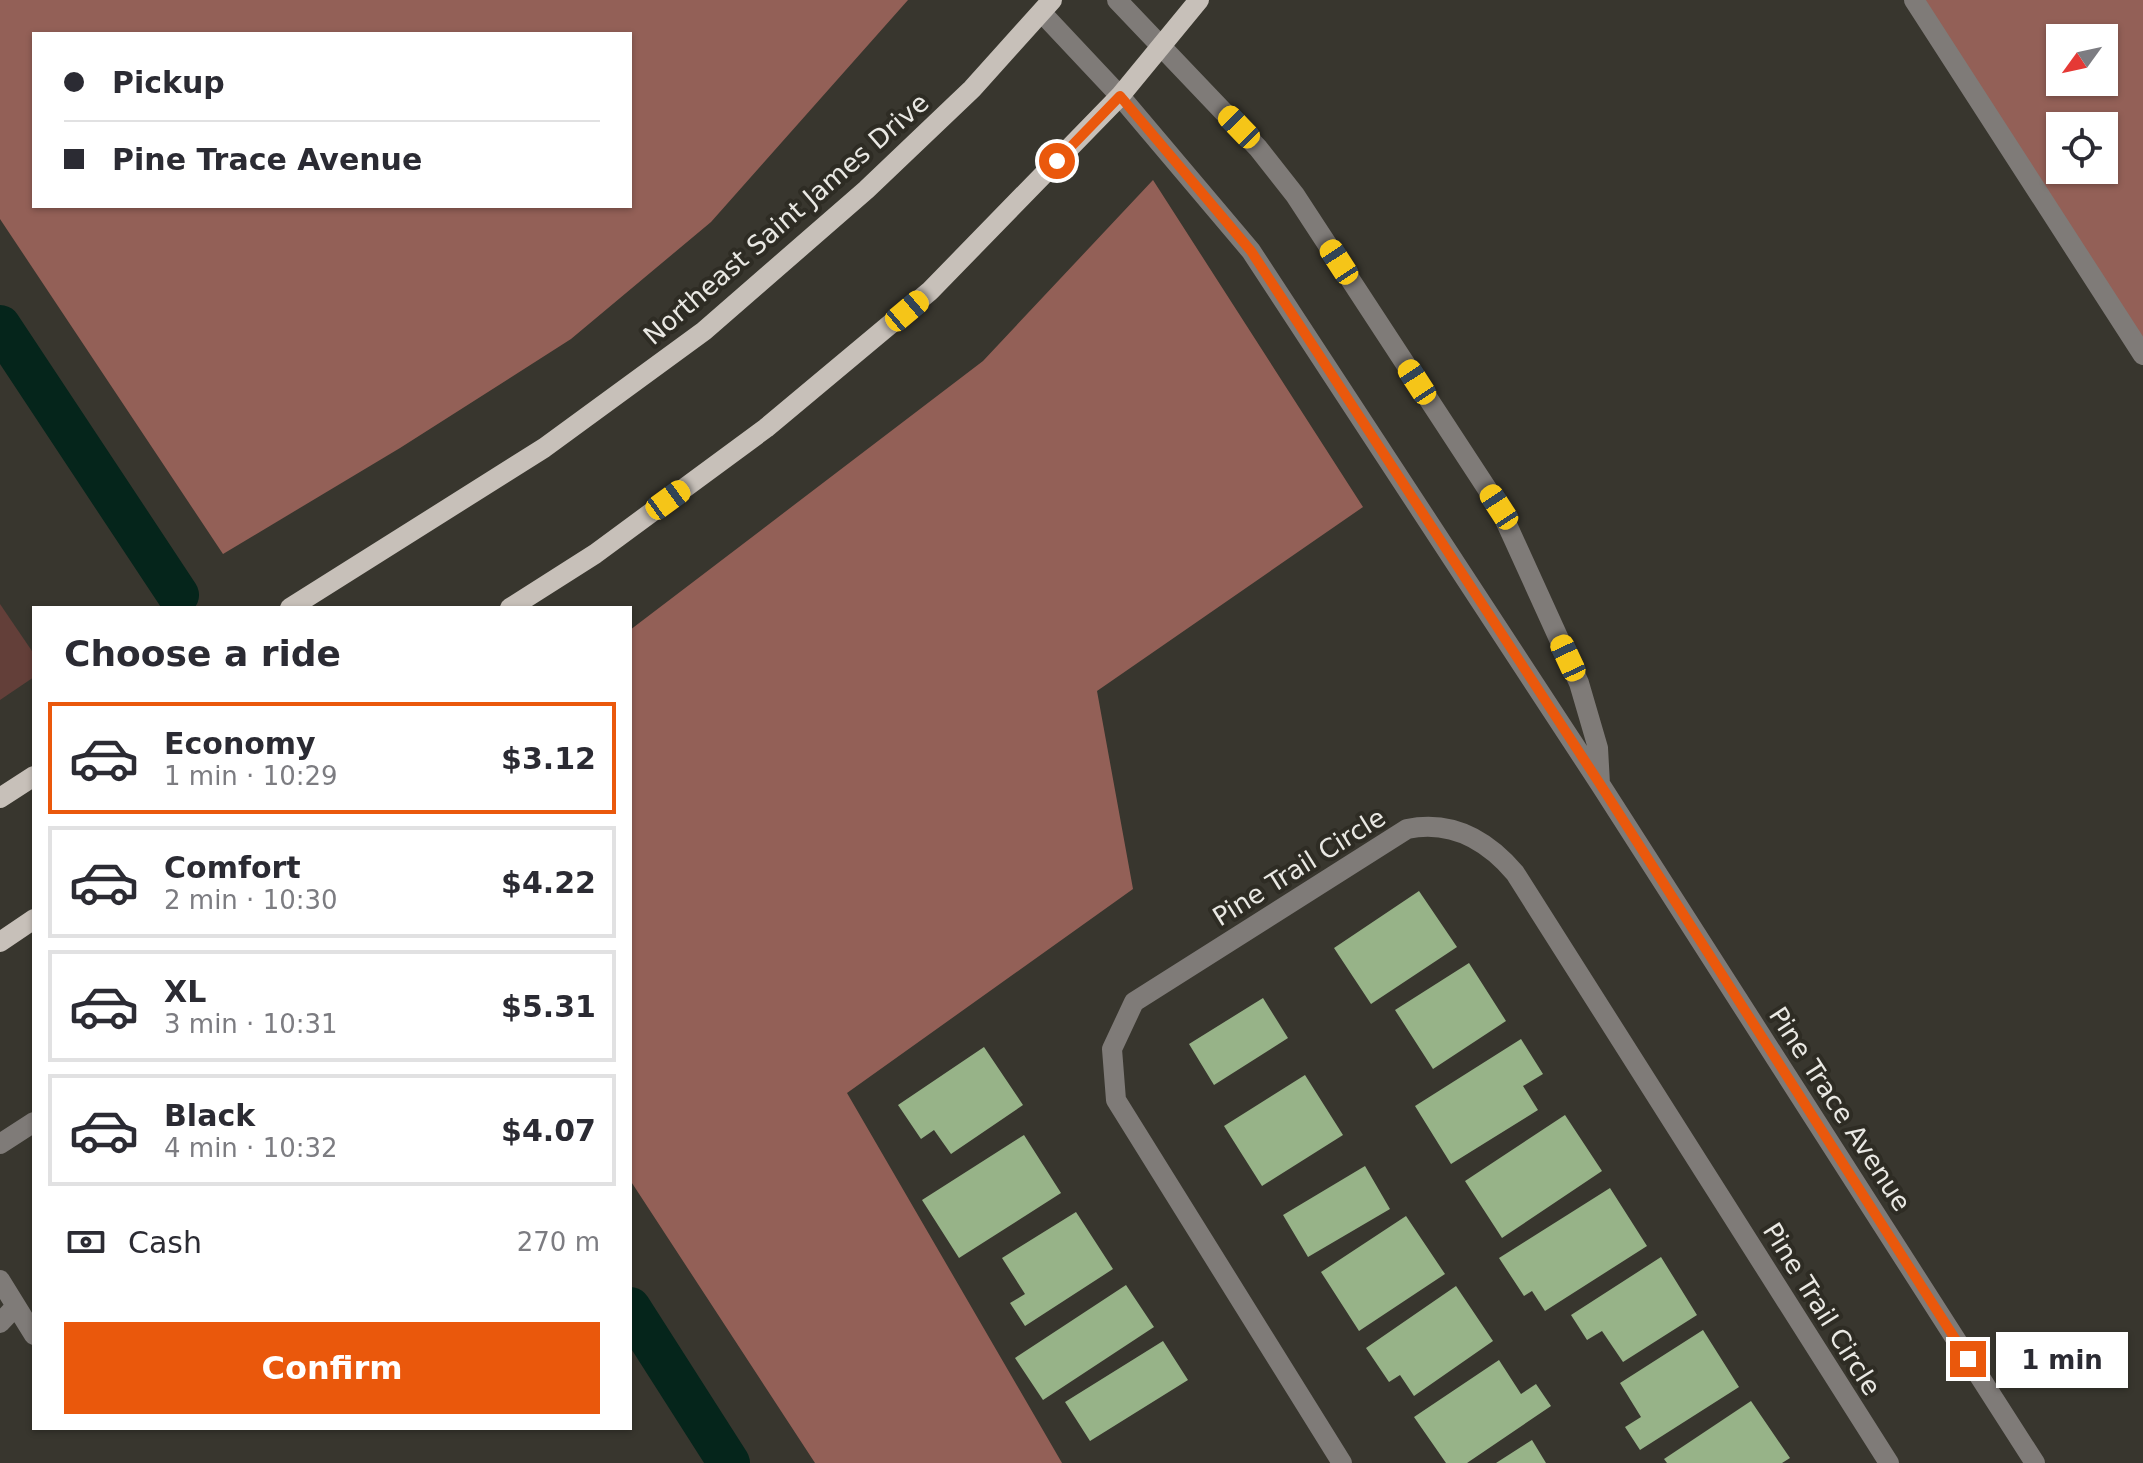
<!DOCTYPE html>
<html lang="en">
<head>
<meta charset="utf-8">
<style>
	body { margin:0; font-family:"DejaVu Sans",sans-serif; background:#f2f2f3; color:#2b2b33; height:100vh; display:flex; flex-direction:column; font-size:30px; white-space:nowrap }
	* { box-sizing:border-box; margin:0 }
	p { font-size:26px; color:#7c7c81 }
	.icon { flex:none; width:44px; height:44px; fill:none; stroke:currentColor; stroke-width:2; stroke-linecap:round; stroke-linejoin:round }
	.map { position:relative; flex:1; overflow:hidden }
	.drawer { position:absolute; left:32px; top:606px; width:600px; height:824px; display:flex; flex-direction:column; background:#fff; border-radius:0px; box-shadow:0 2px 6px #0004 }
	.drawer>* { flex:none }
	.hud { position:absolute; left:32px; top:32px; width:600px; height:176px; border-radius:0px; box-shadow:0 2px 6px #0004; display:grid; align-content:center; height:176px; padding:0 32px; background:#fff }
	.needle { width:52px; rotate:237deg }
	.buttons { position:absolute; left:2046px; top:24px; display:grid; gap:16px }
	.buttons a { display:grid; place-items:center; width:72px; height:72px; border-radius:0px; background:#fff; box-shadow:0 2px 6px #0004; font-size:40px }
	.end { position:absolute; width:36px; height:36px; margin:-18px; border:10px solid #ea580c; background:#fff; box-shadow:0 0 0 4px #fff }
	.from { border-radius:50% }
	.bubble { position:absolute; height:56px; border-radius:0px; background:#fff; box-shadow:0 2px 6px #0004; font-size:26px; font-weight:600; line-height:56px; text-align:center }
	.car { position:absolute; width:24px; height:48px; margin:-24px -12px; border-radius:10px; box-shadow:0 0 6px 2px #0007; background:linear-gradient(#f5c518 24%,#345 0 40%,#f5c518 0 76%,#345 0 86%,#f5c518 0) }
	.hud b { display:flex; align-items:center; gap:28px; height:76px; font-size:30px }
	.hud b+b { border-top:2px solid #e1e1e2 }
	.hud i { width:20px; height:20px; background:#2b2b33 }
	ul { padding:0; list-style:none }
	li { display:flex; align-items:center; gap:24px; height:112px; margin:0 16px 12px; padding:0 16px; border:4px solid #e1e1e2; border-radius:0px }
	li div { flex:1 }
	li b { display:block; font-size:30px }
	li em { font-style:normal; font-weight:600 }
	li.on { border-color:#ea580c }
	li>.icon { width:72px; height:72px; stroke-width:1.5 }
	h2 { padding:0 32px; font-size:36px; line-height:96px }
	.pay { display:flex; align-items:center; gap:20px; height:88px; padding:0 32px; font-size:30px }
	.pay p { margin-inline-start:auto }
	.button { display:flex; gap:16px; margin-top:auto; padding:16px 32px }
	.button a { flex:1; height:92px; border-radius:0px; background:#ea580c; color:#fff; font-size:32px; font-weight:600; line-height:92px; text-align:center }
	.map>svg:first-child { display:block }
	.green { fill:#633f39 }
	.forest { fill:#936057; fill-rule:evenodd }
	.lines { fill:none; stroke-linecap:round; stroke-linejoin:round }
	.canal { stroke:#05251b; stroke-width:42 }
	.building { fill:#97b388 }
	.minor { stroke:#7f7b78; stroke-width:20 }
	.major { stroke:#c7c0b9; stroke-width:20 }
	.route { stroke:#ea580c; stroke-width:10 }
	.labels { text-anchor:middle; stroke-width:8; stroke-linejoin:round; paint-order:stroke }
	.street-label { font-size:26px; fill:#e9e8e3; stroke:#2e2c24 }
</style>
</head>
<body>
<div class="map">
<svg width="2143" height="1463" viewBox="0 0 2143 1463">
	<rect width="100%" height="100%" fill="#38362e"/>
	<path class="green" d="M0,604L34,654V677L0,700Z"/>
	<path class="forest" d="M0,0H908L711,222L571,339L400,448L223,554L0,219ZM630,34V206H34V34Z
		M1908,0H2143V364ZM2060,38H2104V82H2060ZM2060,126H2104V170H2060Z
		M1153,180L1363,507L1097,691L1133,889L847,1093L1062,1463H815L630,1180V630L983,361Z"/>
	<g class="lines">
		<path class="canal" d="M0,326L178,595
			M630,1308L729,1463"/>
	</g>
	<path class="building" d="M1419,891L1457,947L1371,1004L1334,948Z
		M1469,963L1506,1021L1433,1069L1395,1010Z
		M1263,998L1288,1038L1214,1085L1189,1044Z
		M1521,1039L1543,1074L1523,1086L1538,1110L1451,1164L1415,1106Z
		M984,1047L1023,1105L951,1154L934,1130L921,1139L898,1105Z
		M1305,1075L1343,1135L1262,1186L1224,1126Z
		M1565,1115L1602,1171L1502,1238L1465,1181Z
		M1024,1135L1061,1193L959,1258L922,1200Z
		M1365,1166L1390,1209L1308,1257L1283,1215Z
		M1610,1188L1647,1246L1545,1311L1532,1291L1524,1296L1499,1258Z
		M1076,1212L1113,1269L1025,1326L1010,1303L1025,1294L1002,1258Z
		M1406,1216L1445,1274L1359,1331L1321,1272Z
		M1661,1257L1697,1315L1623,1362L1602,1331L1587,1340L1571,1315Z
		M1126,1285L1154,1327L1043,1400L1015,1358Z
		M1456,1286L1493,1341L1414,1396L1400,1375L1389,1382L1366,1348Z
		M1703,1330L1739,1387L1640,1450L1625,1427L1641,1417L1620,1383Z
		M1163,1341L1188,1380L1090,1441L1065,1402Z
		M1499,1360L1521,1394L1536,1384L1551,1406L1467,1463H1446L1414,1417Z
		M1751,1401L1790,1458L1782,1463H1667L1664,1459Z
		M1532,1440L1546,1463H1496Z"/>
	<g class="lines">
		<path class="minor" d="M1117,0L1258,148L1295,195L1499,507L1579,683L1598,748L1600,784
			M1914,0L2143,355
			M1042,13L1120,96L1251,251L1600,784L2035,1463
			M0,1144L34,1122
			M0,1280L34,1335
			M0,1323L16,1306
			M1342,1463L1116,1100L1112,1049L1134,1002L1407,829C1451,820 1486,839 1515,873L1889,1463"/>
		<path class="major" d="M290,608L544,448L704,331L866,190L972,89L1052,0
			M510,608L595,554L766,428L930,291L1120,96L1199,0
			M0,798L34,776
			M0,942L34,919"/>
	</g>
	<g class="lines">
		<path class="route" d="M1057,161L1120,96L1251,251L1600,784L1968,1359"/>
	</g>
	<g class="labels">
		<g class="street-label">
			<text transform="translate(786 219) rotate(-41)" y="9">Northeast Saint James Drive</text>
			<text transform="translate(1299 867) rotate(-32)" y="9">Pine Trail Circle</text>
			<text transform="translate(1840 1109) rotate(57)" y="9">Pine Trace Avenue</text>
			<text transform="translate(1822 1309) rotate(58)" y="9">Pine Trail Circle</text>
		</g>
	</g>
</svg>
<div class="buttons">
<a><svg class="needle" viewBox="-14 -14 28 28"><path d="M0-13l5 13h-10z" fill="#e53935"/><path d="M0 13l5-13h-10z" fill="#7c7c81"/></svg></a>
<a><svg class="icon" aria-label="locate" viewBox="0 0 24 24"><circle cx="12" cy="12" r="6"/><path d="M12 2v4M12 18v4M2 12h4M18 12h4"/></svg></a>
</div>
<i class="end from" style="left:1057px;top:161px"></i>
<i class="end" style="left:1968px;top:1359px"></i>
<div class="bubble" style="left:1996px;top:1332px;width:132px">1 min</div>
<i class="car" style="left:1239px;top:127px;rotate:316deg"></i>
<i class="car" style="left:1339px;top:262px;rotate:327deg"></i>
<i class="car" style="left:907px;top:311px;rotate:50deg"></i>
<i class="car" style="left:1417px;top:382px;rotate:327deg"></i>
<i class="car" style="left:668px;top:500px;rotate:54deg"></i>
<i class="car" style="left:1499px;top:507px;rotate:327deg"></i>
<i class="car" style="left:1568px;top:658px;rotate:335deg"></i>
<div class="hud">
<b><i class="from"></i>Pickup</b>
<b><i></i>Pine Trace Avenue</b>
</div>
<section class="drawer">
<h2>Choose a ride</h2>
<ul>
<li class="on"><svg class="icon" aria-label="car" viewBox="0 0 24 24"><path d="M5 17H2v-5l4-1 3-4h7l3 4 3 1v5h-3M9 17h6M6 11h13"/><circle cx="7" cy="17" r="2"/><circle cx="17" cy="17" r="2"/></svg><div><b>Economy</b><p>1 min · 10:29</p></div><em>$3.12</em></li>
<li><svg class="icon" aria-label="car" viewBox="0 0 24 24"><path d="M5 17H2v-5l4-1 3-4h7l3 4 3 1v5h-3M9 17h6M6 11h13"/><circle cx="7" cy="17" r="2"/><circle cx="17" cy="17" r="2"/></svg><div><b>Comfort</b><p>2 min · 10:30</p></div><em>$4.22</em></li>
<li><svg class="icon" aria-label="car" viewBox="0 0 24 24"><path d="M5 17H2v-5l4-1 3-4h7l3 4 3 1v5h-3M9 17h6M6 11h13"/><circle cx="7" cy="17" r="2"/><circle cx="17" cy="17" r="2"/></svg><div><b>XL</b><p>3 min · 10:31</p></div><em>$5.31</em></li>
<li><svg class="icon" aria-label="car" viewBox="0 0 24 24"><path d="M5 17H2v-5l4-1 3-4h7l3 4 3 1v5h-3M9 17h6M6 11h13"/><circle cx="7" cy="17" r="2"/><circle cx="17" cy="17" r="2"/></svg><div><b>Black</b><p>4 min · 10:32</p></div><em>$4.07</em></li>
</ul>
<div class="pay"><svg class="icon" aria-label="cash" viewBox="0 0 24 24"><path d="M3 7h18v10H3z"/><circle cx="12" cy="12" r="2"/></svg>Cash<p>270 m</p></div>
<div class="button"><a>Confirm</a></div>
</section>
</div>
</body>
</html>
